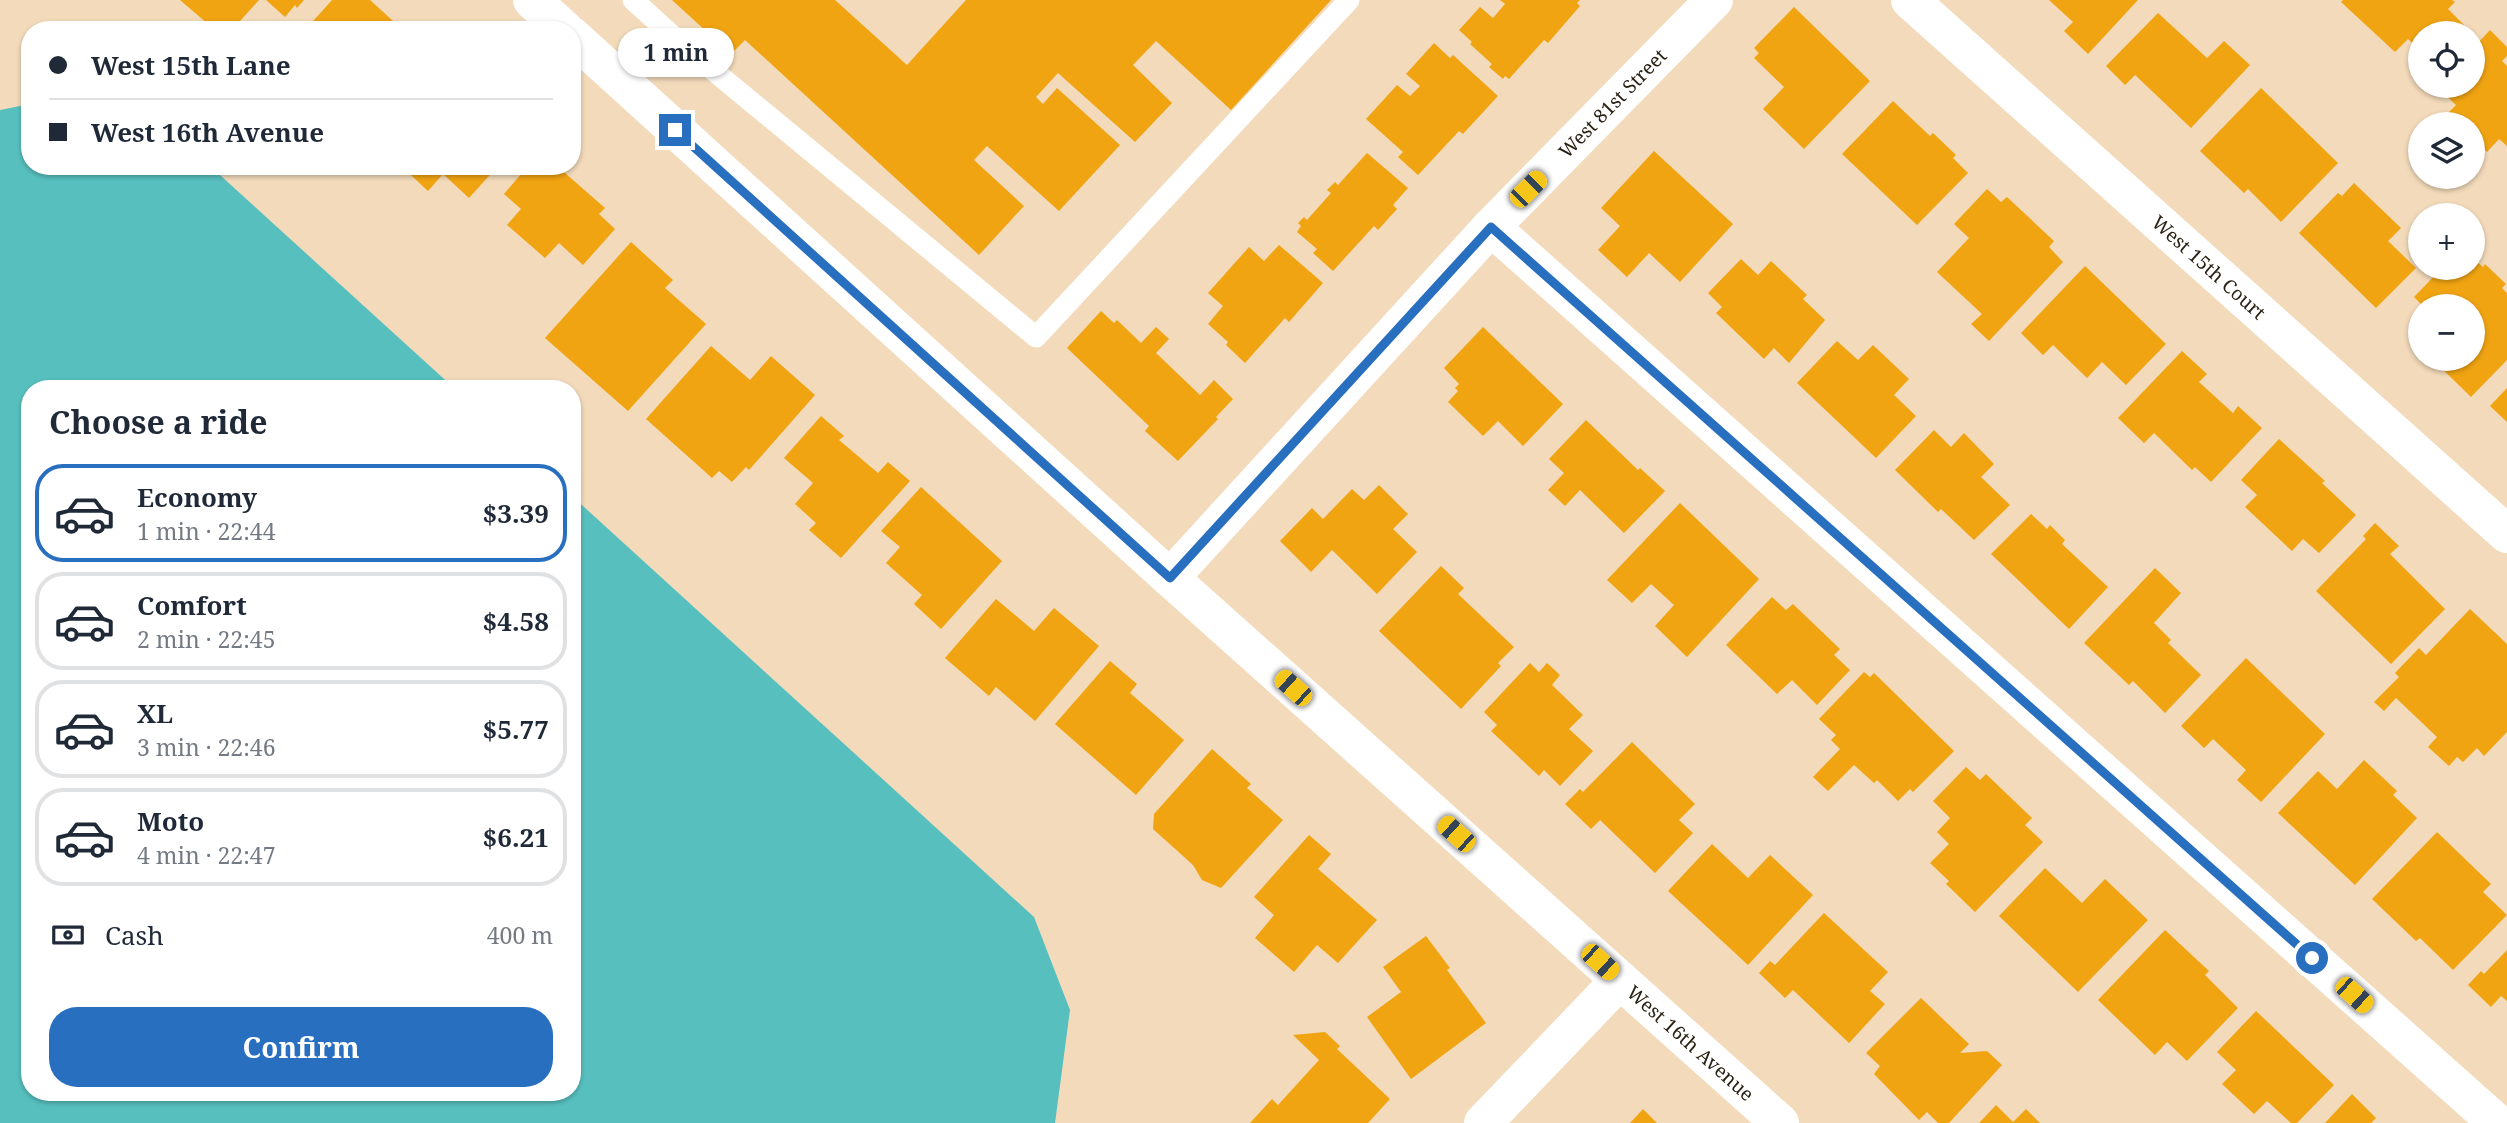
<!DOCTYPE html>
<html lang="en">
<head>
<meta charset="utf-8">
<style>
	body { margin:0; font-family:"Noto Serif",serif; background:#f2f2f3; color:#1f2937; height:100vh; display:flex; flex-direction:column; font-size:26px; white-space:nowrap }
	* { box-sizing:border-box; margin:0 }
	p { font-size:23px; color:#747a83 }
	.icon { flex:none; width:38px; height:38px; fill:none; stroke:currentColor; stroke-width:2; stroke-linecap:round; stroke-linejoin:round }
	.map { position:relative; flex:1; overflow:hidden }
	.details { position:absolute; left:21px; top:380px; width:560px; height:721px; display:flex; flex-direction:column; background:#fff; border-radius:28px; box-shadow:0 2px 5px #0004 }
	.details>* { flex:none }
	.top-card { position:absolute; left:21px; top:21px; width:560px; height:154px; border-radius:28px; box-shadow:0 2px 5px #0004; display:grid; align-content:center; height:154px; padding:0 28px; background:#fff }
	.tools { position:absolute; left:2408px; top:21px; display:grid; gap:14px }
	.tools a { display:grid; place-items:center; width:77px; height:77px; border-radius:50%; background:#fff; box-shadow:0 2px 5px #0004; font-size:35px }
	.end { position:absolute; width:32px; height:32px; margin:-16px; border:9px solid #296fc0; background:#fff; box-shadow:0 0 0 4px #fff }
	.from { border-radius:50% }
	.bubble { position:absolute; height:49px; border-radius:24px; background:#fff; box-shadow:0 2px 5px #0004; font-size:23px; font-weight:700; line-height:49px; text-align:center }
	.car { position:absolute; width:21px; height:42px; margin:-21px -10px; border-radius:9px; box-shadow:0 0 5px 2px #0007; background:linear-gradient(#f5c518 24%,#345 0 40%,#f5c518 0 76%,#345 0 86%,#f5c518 0) }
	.top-card b { display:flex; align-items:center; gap:24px; height:66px; font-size:26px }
	.top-card b+b { border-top:2px solid #e0e1e3 }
	.top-card i { width:18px; height:18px; background:#1f2937 }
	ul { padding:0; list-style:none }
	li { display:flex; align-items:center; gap:21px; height:98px; margin:0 14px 10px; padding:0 14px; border:4px solid #e0e1e3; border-radius:28px }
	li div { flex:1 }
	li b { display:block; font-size:26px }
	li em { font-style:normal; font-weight:700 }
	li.active { border-color:#296fc0 }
	li>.icon { width:63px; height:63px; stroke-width:1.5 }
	h2 { padding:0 28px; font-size:32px; line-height:84px }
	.pay { display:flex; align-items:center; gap:18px; height:77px; padding:0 28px; font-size:26px }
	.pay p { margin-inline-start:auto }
	.action { display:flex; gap:14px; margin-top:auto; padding:14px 28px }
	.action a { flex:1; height:80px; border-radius:28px; background:#296fc0; color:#fff; font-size:28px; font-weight:700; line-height:80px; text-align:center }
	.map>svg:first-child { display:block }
	.water { fill:#57c0bf }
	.building { fill:#f0a412 }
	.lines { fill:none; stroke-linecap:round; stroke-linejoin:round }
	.lane { stroke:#fff; stroke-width:21 }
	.street { stroke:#fff; stroke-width:38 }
	.secondary { stroke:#fff; stroke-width:38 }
	.route { stroke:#296fc0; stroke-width:9 }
	.labels { text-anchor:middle; stroke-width:7; stroke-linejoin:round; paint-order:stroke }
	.street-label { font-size:19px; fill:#2b2215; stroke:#fce8ce }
</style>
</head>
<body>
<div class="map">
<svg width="2507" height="1123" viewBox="0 0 2507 1123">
	<rect width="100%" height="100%" fill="#f3daba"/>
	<path class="water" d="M30,104V166H210L454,388H30V1092H572V496L1034,917L1070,1010L1055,1123H0V110Z"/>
	<path class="building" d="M180,0H259L232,30H215Z
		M266,0H304L297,8L295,5L285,17Z
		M332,0H370L403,30H305Z
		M672,0H835L907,65L966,0H1331L1231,110L1156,41L1133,65L1172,103L1135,142L1058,73L1036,97L1043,104L1057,88L1120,145L1059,211L987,146L974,160L1024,206L979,255L745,40L731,54Z
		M1500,0H1580L1577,3L1580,6L1548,43L1544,40L1509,79L1505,76L1503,79L1489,67L1492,64L1470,44L1472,42L1459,30L1480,7L1493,18L1505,4Z
		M2049,0H2138L2088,54L2064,31L2073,22Z
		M2343,0H2452L2455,2L2448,9L2464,25L2456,33H2420V50L2408,39L2395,52L2341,2Z
		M1794,7L1870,81L1804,149L1763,109L1784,87L1754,58L1759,53L1754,48Z
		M2158,13L2207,58L2224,41L2250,65L2191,128L2135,75L2125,85L2106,66Z
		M2490,30L2507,47V56L2502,61L2507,66V146L2499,139L2487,152L2473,139V124H2457L2447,114L2456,105L2436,86H2473V48Z
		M1434,43L1450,58L1453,55L1498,96L1463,134L1459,131L1418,175L1398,157L1403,152L1366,119L1397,85L1410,96L1420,86L1406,74Z
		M2261,88L2338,163L2281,222L2248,189L2244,193L2200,151Z
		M1893,101L1930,136L1933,133L1956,155L1953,158L1968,173L1917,225L1842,154Z
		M1654,151L1733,224L1680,282L1649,253L1627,277L1598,250L1620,226L1601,208Z
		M1367,153L1408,188L1393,205L1397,209L1378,230L1374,226L1333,271L1313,253L1317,249L1297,232L1301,226L1298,223L1304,217L1307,220L1331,193L1327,190L1335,182L1338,185Z
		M401,166H498L469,198L443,174L428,191Z
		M528,166H543L550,172L557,166L605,208L599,214L615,229L583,265L559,243L545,258L507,225L521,209L504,194Z
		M2354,183L2401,228L2388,241L2416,268L2376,308L2299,233L2338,193L2342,196Z
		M1987,189L2001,202L2007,197L2054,241L2049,247L2063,262L1989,341L1971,324L1982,314L1937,272L1969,238L1954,224Z
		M631,242L673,280L665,288L706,324L628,411L545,338Z
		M1279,245L1323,283L1289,322L1285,318L1245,363L1226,345L1228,342L1208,324L1223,306L1208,293L1249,247L1264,261Z
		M2473,258L2483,267L2485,264L2506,284L2502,288L2507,293V360L2471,397L2432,359H2473V306H2423L2414,297L2442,268H2473Z
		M1741,259L1758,275L1771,261L1807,295L1803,299L1825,320L1789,363L1774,348L1764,359L1716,313L1722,307L1708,293Z
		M2085,266L2166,344L2126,385L2102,362L2087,378L2053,345L2043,355L2021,333Z
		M1101,311L1114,323L1117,320L1141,343L1156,327L1169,339L1156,353L1200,395L1214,380L1233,399L1216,417L1218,419L1178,461L1145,431L1149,426L1067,348Z
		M1483,327L1563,404L1523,446L1498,421L1483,436L1448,402L1458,391L1455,388L1459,384L1444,368Z
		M1837,341L1858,360L1873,345L1909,379L1894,395L1916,416L1876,458L1797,383Z
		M711,346L750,380L771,356L815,395L749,470L746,467L732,482L719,471L712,478L646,419Z
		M2182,351L2207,374L2199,382L2233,413L2238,406L2262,428L2211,482L2195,467L2192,470L2154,433L2144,443L2118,418Z
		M2507,388V422L2490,406Z
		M821,416L844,436L839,440L878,473L888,462L910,481L841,558L809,530L816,523L795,504L813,483L784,458Z
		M1586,420L1638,470L1640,468L1665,491L1624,533L1580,490L1565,506L1548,490L1564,473L1549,459Z
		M1934,430L1951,447L1964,433L1994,464L1981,477L2010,505L1974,540L1941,509L1938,512L1895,470Z
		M2279,439L2325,481L2322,483L2356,515L2319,553L2303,539L2292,551L2245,507L2257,495L2241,480Z
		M1379,485L1408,514L1393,529L1417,552L1377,594L1332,550L1311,572L1280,541L1312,508L1323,519L1352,489L1364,500Z
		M921,487L1002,561L941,629L914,604L922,595L886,563L900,547L881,531Z
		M1680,503L1759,579L1687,657L1655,626L1674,605L1651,584L1632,603L1607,580Z
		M2031,514L2047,529L2050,525L2065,540L2062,544L2108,587L2069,629L1991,554Z
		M2375,523L2399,546L2390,554L2445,609L2391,664L2316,591L2366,539L2363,536Z
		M1441,566L1464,588L1458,594L1514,647L1498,663L1501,666L1461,709L1379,631Z
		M2155,568L2181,593L2154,623L2171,640L2168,643L2201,675L2165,713L2133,681L2129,685L2084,643Z
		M1772,597L1786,610L1793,604L1840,649L1834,655L1850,670L1817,705L1792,680L1777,694L1726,645Z
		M996,599L1034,631L1054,608L1099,646L1035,721L996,687L989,696L945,658Z
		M2470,609L2507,644V732L2484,756L2477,748L2463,762L2457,757L2449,766L2428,747L2437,737L2396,698L2384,711L2374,702L2399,677L2395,673L2419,648L2426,655Z
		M2246,658L2325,734L2261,802L2237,780L2246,770L2213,739L2204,748L2181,726Z
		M1110,661L1137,684L1130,693L1184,740L1136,795L1055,724Z
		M1530,663L1539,672L1547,663L1560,675L1552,685L1583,715L1569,729L1593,751L1560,786L1544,770L1539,776L1491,731L1497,725L1484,712Z
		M1864,672L1870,677L1874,673L1954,751L1913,792L1910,789L1898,801L1877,780L1874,783L1854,765L1828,791L1813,777L1840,749L1831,740L1836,735L1819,719Z
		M1632,742L1695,804L1679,820L1693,833L1655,873L1600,820L1591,829L1565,804L1580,789L1583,792Z
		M1212,749L1251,784L1247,788L1283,820L1221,888L1202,880L1193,865L1153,829L1154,814Z
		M2364,760L2397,791L2393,795L2417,818L2355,885L2278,813L2318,771L2337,789Z
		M1966,767L1980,780L1986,774L2032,818L2025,825L2043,842L1975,912L1946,884L1949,881L1930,863L1949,844L1937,832L1950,818L1933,801Z
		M2437,832L2491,884L2483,892L2507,915L2453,970L2420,938L2416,941L2372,899Z
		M1309,835L1331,854L1318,869L1377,920L1338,963L1317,945L1294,972L1255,938L1274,915L1254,897Z
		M1712,844L1748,878L1770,855L1813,895L1748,965L1668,891Z
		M2045,868L2082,903L2105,879L2148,920L2078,992L1999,916Z
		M1824,913L1888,972L1870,991L1885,1004L1849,1043L1793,990L1785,998L1759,973L1770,961L1775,965Z
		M2165,930L2209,971L2205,975L2238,1008L2187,1061L2167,1042L2155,1055L2098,1000Z
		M1426,936L1450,968L1447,970L1486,1023L1411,1079L1367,1017L1401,992L1383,967Z
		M2507,950V1001L2501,996L2491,1007L2468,985L2481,971L2484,974Z
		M1921,998L1969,1044L1960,1053L1987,1051L2002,1065L1949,1123H1938L1927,1112L1919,1120L1874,1074L1880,1066L1866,1053Z
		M2256,1011L2334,1085L2297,1123H2291L2267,1101L2254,1114L2222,1084L2236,1070L2217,1052Z
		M1325,1032L1340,1046L1337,1049L1390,1099L1368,1123H1250L1272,1099L1278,1105L1319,1060L1293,1035Z
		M2352,1094L2376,1118L2371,1123H2325Z
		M1996,1105L2013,1122L2026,1109L2040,1123H1979Z
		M1643,1109L1657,1123H1630Z"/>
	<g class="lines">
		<path class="lane" d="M633,0L685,47L1036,337L1349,0"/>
		<g class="street">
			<path id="s1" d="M1910,0L2507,534"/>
			<path d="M1491,227L2497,1123"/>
			<path id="s2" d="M1170,578L1491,227L1714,0"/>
			<path d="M1483,1123L1620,980"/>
		</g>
		<g class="secondary">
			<path d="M532,0L565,30"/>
			<path id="s3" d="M572,36L1170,578L1780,1123"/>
		</g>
	</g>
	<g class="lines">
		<path class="route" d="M675,130L1170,578L1491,227L2312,958"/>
	</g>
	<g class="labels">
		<g class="street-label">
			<text dy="7" stroke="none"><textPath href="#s2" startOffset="649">West 81st Street</textPath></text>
			<text dy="7" stroke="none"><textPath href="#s1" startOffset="401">West 15th Court</textPath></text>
			<text dy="7" stroke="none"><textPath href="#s3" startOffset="1505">West 16th Avenue</textPath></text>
		</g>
	</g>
</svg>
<div class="tools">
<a><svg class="icon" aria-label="locate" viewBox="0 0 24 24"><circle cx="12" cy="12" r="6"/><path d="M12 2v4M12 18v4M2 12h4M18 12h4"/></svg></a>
<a><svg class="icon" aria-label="layers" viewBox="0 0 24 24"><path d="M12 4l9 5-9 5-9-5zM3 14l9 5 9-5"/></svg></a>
<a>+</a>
<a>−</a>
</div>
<i class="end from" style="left:2312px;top:958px"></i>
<i class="end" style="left:675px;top:130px"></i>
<div class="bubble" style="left:618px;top:28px;width:116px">1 min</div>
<i class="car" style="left:1528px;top:189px;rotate:45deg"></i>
<i class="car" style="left:1293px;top:688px;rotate:312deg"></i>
<i class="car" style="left:1456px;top:834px;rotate:312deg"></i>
<i class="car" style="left:1600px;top:962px;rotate:132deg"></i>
<i class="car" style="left:2354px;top:995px;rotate:132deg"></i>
<div class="top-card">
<b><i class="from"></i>West 15th Lane</b>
<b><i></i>West 16th Avenue</b>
</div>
<section class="details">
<h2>Choose a ride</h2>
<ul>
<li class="active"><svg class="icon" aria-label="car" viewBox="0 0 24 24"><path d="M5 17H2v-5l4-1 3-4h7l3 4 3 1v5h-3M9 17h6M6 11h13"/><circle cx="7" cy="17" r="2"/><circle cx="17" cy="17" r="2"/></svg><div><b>Economy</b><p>1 min · 22:44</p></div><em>$3.39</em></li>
<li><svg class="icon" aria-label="car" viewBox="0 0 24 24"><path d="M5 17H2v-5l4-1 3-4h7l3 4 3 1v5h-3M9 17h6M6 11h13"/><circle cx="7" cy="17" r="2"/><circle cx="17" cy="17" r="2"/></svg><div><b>Comfort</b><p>2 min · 22:45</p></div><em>$4.58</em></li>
<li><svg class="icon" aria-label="car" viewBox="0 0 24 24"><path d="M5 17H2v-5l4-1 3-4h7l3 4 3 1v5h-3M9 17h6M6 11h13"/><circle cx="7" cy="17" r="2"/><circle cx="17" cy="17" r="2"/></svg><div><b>XL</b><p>3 min · 22:46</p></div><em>$5.77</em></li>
<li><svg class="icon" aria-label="car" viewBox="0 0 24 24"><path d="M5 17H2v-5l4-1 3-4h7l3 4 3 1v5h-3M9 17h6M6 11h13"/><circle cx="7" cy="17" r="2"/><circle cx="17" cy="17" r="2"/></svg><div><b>Moto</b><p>4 min · 22:47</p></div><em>$6.21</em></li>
</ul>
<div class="pay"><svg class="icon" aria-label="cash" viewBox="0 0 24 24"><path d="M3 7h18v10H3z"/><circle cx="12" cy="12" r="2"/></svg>Cash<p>400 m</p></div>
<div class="action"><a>Confirm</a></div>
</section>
</div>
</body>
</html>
